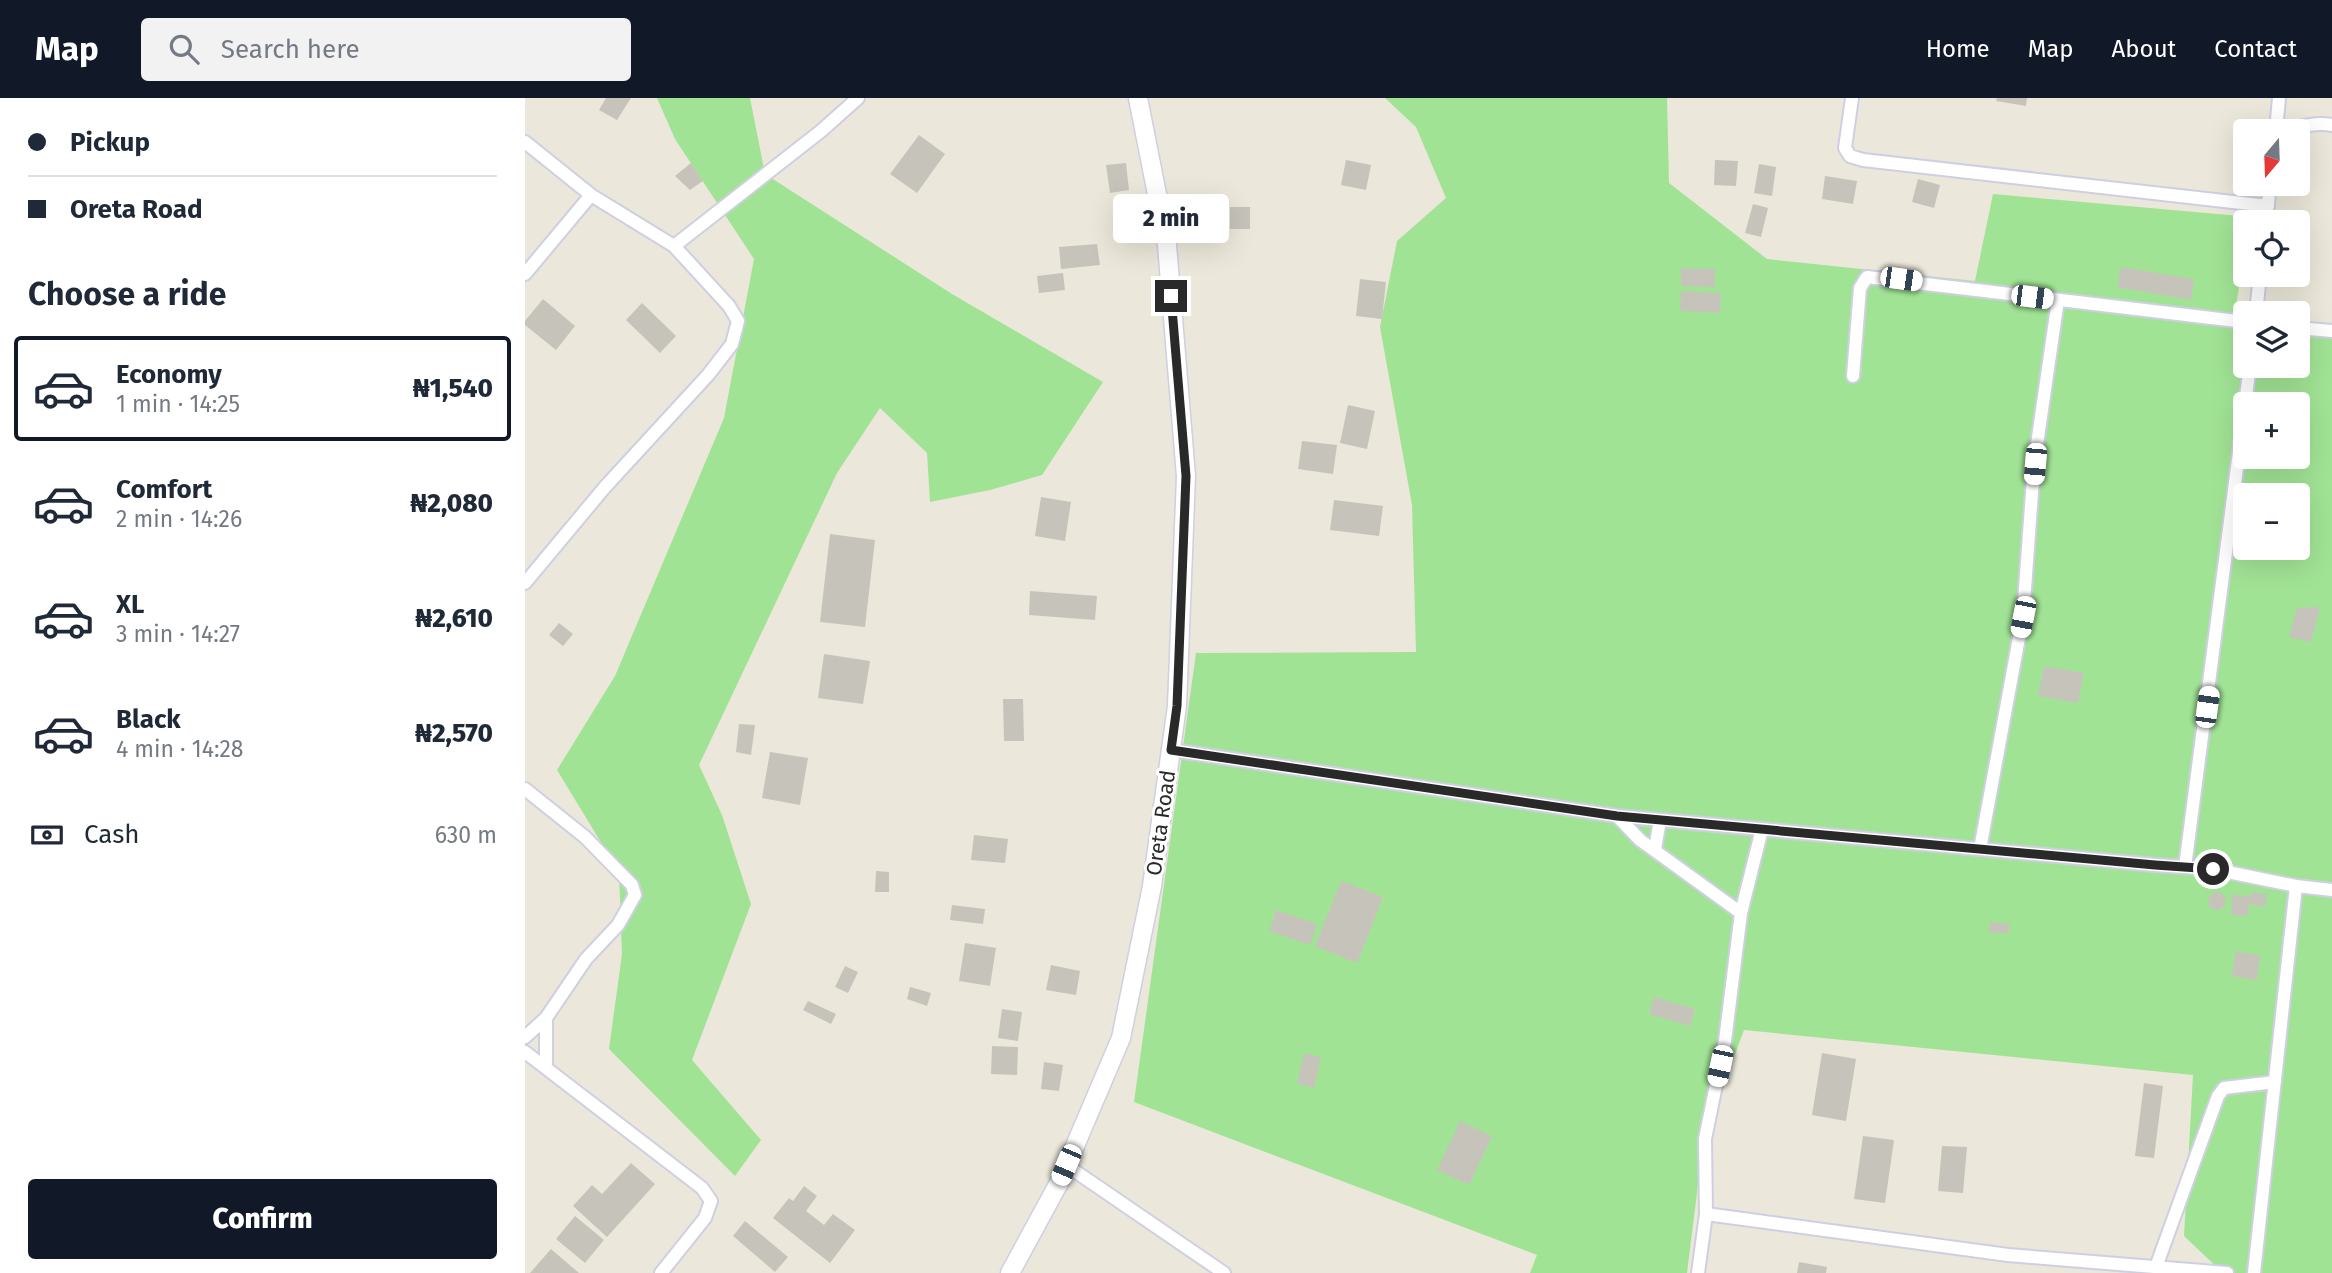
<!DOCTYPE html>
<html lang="en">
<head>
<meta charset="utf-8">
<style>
	body { margin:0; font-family:"Fira Sans",sans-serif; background:#f2f2f3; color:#1f2937; height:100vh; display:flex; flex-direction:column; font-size:26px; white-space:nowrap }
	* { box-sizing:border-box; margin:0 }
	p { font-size:23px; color:#747a83 }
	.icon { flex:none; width:38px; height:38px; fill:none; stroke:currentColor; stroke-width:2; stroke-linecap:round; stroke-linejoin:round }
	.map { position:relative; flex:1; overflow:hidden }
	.sheet { display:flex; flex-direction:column; background:#fff; width:525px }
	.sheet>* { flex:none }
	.top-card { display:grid; align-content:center; height:154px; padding:0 28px; background:#fff }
	.needle { width:46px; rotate:199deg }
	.tools { position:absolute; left:1708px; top:21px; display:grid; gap:14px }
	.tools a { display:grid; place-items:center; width:77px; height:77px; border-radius:7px; background:#fff; box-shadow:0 7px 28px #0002; font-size:35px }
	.end { position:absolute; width:32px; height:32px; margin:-16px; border:9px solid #292929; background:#fff; box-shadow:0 0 0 4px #fff }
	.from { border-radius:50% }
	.bubble { position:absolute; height:49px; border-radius:7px; background:#fff; box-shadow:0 7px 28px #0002; font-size:23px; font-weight:800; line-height:49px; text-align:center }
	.car { position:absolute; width:21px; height:42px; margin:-21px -10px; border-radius:9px; box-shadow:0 0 5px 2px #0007; background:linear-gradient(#fff 24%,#345 0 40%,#fff 0 76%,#345 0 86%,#fff 0) }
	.top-card b { display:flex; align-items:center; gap:24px; height:66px; font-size:26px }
	.top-card b+b { border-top:2px solid #e0e1e3 }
	.top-card i { width:18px; height:18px; background:#1f2937 }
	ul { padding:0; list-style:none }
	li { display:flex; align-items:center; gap:21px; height:105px; margin:0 14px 10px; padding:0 14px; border:4px solid transparent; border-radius:7px }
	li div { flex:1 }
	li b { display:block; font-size:26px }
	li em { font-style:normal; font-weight:800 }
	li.current { border-color:#111827 }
	li>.icon { width:63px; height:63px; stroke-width:1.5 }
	h2 { padding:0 28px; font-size:32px; line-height:84px }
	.pay { display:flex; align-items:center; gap:18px; height:77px; padding:0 28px; font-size:26px }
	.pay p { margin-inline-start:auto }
	.primary-button { display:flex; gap:14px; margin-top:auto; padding:14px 28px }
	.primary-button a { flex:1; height:80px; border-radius:7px; background:#111827; color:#fff; font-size:28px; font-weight:800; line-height:80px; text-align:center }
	header { display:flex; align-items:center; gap:42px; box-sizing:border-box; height:98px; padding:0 35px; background:#111827; color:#fff }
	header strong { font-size:33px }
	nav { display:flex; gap:38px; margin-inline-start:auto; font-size:24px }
	.search { width:490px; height:63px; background:#f2f2f3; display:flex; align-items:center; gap:18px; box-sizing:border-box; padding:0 24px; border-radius:7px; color:#747a83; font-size:26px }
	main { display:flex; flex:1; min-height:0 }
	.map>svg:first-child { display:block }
	.green { fill:#a1e395; fill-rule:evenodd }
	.building { fill:#c6c4ba }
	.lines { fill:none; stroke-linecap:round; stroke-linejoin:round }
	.street-casing { stroke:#cfcfe2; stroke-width:16 }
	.secondary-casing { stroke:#cfcfe2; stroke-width:21 }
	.street { stroke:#fff; stroke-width:12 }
	.secondary { stroke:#fff; stroke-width:18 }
	.route { stroke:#292929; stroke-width:9 }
	.labels { text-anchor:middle; stroke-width:6; stroke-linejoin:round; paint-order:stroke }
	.street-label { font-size:21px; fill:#292929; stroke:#fff }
</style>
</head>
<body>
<header>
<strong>Map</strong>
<div class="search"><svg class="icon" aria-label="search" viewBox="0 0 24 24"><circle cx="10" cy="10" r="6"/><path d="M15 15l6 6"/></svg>Search here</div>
<nav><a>Home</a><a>Map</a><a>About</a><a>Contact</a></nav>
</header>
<main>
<section class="sheet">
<div class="top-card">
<b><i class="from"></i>Pickup</b>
<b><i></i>Oreta Road</b>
</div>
<h2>Choose a ride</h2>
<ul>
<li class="current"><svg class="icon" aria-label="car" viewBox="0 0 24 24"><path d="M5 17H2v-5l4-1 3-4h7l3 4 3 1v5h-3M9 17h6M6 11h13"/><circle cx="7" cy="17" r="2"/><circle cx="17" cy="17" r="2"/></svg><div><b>Economy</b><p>1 min · 14:25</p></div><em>₦1,540</em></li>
<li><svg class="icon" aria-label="car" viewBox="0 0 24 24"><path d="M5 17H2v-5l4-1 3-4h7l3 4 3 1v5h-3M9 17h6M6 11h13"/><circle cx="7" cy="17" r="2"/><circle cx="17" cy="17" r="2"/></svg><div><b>Comfort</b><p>2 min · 14:26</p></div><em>₦2,080</em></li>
<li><svg class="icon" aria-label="car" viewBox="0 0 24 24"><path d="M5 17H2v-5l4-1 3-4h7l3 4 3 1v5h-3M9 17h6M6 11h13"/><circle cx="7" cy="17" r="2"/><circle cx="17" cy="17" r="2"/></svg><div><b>XL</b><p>3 min · 14:27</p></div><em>₦2,610</em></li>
<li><svg class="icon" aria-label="car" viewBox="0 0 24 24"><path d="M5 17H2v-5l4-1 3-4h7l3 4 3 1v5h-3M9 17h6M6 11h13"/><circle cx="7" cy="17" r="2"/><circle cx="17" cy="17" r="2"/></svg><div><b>Black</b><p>4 min · 14:28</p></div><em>₦2,570</em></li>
</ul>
<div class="pay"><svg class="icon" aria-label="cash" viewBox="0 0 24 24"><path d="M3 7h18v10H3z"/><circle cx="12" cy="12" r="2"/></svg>Cash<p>630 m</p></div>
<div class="primary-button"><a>Confirm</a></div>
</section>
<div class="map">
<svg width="1807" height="1175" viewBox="0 0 1807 1175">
	<rect width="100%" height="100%" fill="#ebe7da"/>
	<path class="green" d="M132,0H225L240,76L427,196L578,284L517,377L465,392L405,404L402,355L355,310L312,375L174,667L197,717L226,806L167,962L236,1042L210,1078L84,951L97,856L94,774L32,672L90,578L199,320L229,161L150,41Z
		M860,0H1142L1144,85L1242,161L1450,183L1468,96L1726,119L1725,124H1720V151L1709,221L1720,222V268H1773V226L1807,228V1175H1698L1659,1138L1668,977L1219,932L1179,1039L1162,1175H1005L1012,1157L609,1004L671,555L891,554L887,407L855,229L872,143L921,100L891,29ZM1720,306H1773V359H1720ZM1720,397H1773V450H1720Z"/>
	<path class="building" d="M81,0H106L92,22L74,12Z
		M1472,0H1502L1501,8L1471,3Z
		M394,37L420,56L392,95L365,76Z
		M821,62L846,67L841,92L816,87Z
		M1190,62L1213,63L1211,88L1189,87Z
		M166,65L178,83L165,92L150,78Z
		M601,65L604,92L585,95L581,67Z
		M1234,66L1251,69L1247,98L1229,95Z
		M1300,78L1332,83L1328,106L1297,101Z
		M1393,81L1415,87L1409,110L1387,104Z
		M1228,106L1243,110L1236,139L1220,135Z
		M705,109H725V131H705Z
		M572,146L575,167L536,171L534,149Z
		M1596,169L1669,181L1666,202L1592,189Z
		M1156,170L1190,171V189L1156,188Z
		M538,175L540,192L514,195L512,178Z
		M835,181L861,184L857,221L831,218Z
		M1156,193L1196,195L1195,215L1155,213Z
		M18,201L50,228L31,252L0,227V223Z
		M117,205L151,238L135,255L101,222Z
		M823,307L850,313L842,351L815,345Z
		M777,343L812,347L808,376L773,371Z
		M516,399L546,404L540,443L510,438Z
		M809,402L858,408L854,438L805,432Z
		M305,436L350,442L340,529L295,524Z
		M505,493L572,498L570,522L504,517Z
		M1795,509L1786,544L1764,539L1772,510Z
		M34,525L48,536L38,548L24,537Z
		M299,556L345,563L338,606L293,600Z
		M1519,568L1559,575L1553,605L1513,598Z
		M478,601H498L499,643H479Z
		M214,626L230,627L226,657L211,654Z
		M245,654L283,660L275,707L237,700Z
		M449,737L483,741L480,765L446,762Z
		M351,773L364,774V794H350Z
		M816,783L858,799L832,865L790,848Z
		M1726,794L1742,796L1740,809L1724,806L1723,818L1706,817L1707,797L1725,798Z
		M1683 803a9 9 0 1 1 18 0a9 9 0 1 1-18 0Z
		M427,807L460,811L458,826L425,822Z
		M751,812L792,826L785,847L744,833Z
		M1465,824L1485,826L1483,836L1464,834Z
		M440,845L471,850L465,888L434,883Z
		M1710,854L1735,857L1732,882L1707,878Z
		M526,867L555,873L551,897L521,892Z
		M320,868L333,874L323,895L310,889Z
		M385,889L406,895L402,908L382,901Z
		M1129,899L1170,911L1165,928L1124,916Z
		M283,903L311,916L306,926L278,912Z
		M477,911L497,914L493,943L473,940Z
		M467,948L493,949L492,977L466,976Z
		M779,955L796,959L789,990L772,985Z
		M1297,955L1331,961L1321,1023L1287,1017Z
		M519,964L538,967L534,993L516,991Z
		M1619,985L1638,988L1629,1060L1610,1058Z
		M935,1023L967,1038L944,1087L912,1072Z
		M1338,1038L1369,1042L1360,1105L1329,1101Z
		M1417,1048L1442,1049L1438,1095L1413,1093Z
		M106,1065L130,1086L82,1139L48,1108L67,1087L77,1096Z
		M279,1088L292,1098L281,1113L299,1127L308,1116L330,1132L305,1165L248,1120L264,1100L268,1103Z
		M50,1118L79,1142L60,1165L31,1141Z
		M220,1123L263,1159L250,1174L208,1138Z
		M26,1151L54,1175H5Z
		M1274,1164L1302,1169L1301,1175H1272Z"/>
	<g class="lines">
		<defs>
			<path id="street" d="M1327,0L1320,50L1325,58L1338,62L1743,108
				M1751,33L1754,0
				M1757,33C1774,29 1789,24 1807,27
				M0,44L66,97L149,148L204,208L213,223L207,246L183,277L80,389L0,485
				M1741,124L1745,86
				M149,148L296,33L333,0
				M0,176L66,97
				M1731,215L1735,177
				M1773,230L1807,233
				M1328,278L1335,190L1342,179L1720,224
				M1720,306L1725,268
				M646,652L1092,718L1630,767L1688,771L1771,788L1807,792
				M0,691L60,739L107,787L110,797L93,827L61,861L21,920L0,939
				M1092,718L1115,742L1216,815
				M1130,751L1135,722
				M1455,751L1498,518L1509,367L1533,202
				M1660,769L1720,308
				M21,920V970
				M0,954L177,1090L186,1103L180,1120L136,1175
				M541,1067L699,1175
				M1181,1116L1483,1157L1702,1175
				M1631,1169L1693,998L1699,990L1750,984
				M1173,1175L1181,1116L1180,1041L1200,943L1216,815L1237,731
				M1729,1175L1771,788"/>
			<path id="secondary" d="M485,1175L535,1083L596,940L627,788L652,608L661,378L642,147L613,0"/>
		</defs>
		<use href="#street" class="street-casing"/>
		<use href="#secondary" class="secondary-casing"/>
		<use href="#street" class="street"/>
		<use href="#secondary" class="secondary"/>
	</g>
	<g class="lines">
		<path class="route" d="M646,198L661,378L652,608L646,652L1092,718L1630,767L1688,771"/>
	</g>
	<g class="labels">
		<g class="street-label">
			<text transform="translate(636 725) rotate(-82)" y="7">Oreta Road</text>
		</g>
	</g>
</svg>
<div class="tools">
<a><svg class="needle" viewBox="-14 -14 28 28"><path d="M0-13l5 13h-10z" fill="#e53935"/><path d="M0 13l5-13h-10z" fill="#747a83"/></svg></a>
<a><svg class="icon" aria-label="locate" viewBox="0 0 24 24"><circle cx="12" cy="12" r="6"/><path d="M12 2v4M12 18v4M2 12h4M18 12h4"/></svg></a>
<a><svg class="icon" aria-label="layers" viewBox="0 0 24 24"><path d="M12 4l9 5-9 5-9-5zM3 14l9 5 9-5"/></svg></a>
<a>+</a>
<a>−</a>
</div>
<i class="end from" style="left:1688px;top:771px"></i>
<i class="end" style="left:646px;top:198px"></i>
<div class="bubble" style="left:588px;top:96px;width:116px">2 min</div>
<i class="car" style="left:1376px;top:181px;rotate:98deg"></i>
<i class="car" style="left:1507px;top:199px;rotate:97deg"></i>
<i class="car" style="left:1510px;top:366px;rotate:185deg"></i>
<i class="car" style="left:1498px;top:519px;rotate:191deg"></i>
<i class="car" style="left:1682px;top:609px;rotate:8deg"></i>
<i class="car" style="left:1195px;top:968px;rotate:192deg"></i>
<i class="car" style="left:541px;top:1067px;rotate:203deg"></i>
</div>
</main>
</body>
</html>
